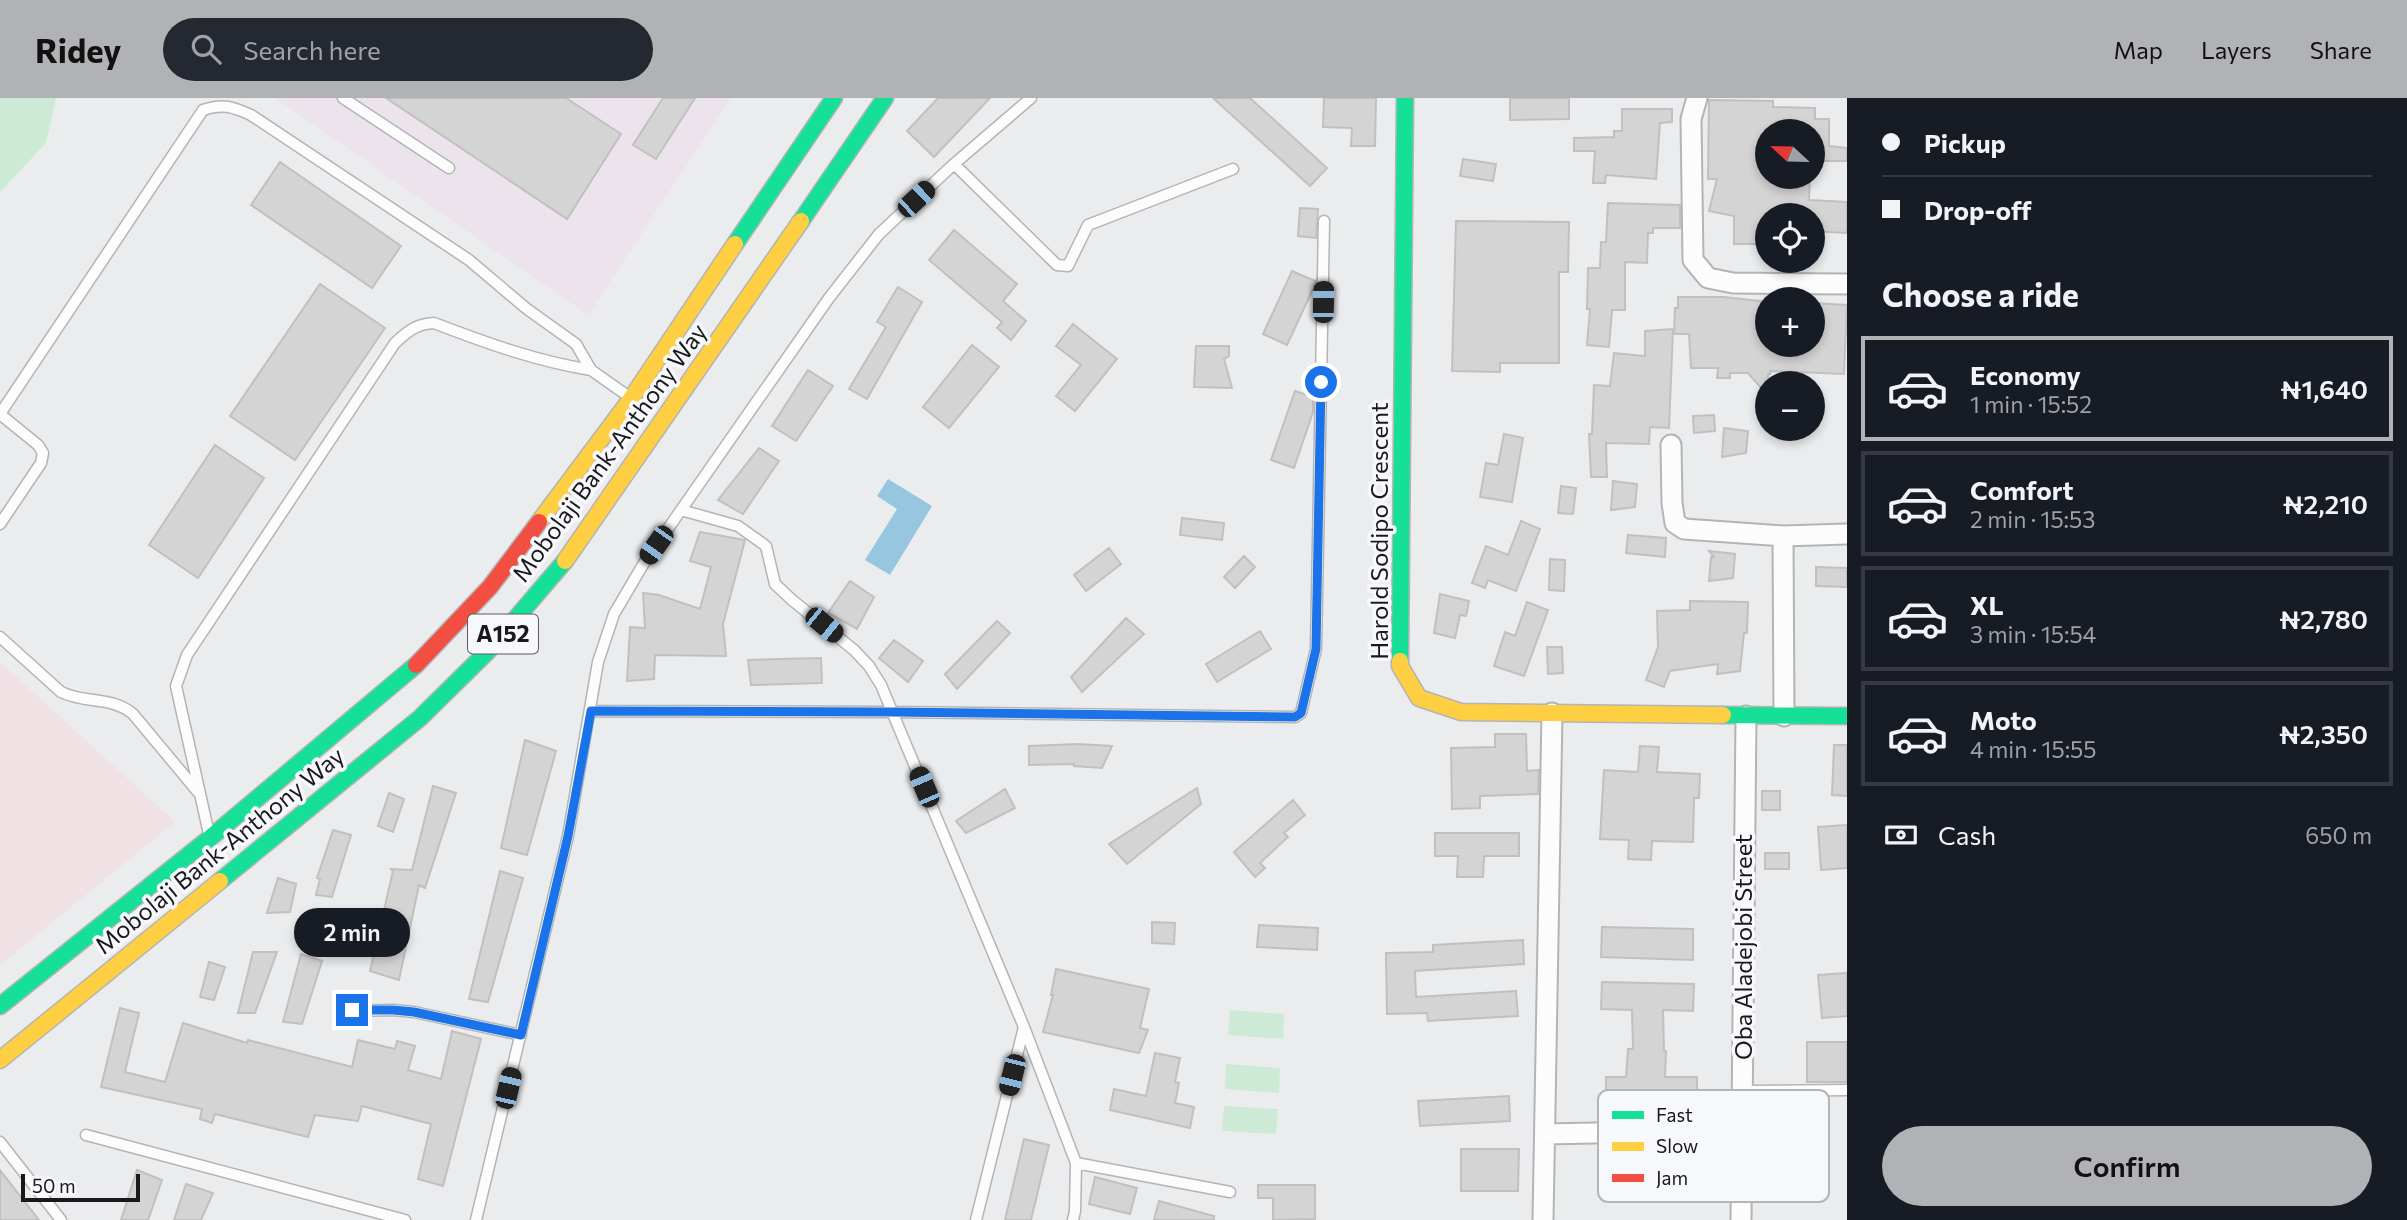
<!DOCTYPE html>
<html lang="en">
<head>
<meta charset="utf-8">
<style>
	body { margin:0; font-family:Commissioner,sans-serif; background:#242831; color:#f1f3f6; height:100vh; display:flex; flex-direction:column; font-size:26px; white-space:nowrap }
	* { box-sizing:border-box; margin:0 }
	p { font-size:23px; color:#9ea1a6 }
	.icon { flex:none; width:38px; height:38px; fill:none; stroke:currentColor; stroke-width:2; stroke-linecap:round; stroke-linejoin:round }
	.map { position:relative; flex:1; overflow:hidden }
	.details { display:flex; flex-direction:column; background:#171b24; width:560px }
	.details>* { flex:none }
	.top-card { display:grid; align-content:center; height:154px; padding:0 35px; background:#171b24 }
	.needle { width:46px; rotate:292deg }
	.buttons { position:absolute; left:1755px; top:21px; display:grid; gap:14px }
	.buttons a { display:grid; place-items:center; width:70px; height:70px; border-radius:50%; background:#171b24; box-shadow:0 4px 10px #0003; font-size:35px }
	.scale { position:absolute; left:21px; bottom:18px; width:119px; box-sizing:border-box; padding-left:7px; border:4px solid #19191b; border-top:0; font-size:19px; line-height:24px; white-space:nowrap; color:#19191b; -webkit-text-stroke:5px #f7f8fc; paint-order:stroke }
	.end { position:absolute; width:32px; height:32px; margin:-16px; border:9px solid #1a73e8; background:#fff; box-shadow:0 0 0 4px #fff }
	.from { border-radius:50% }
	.bubble { position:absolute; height:49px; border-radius:24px; background:#171b24; box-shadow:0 4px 10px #0003; font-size:23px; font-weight:600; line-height:49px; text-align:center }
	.car { position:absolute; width:21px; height:42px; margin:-21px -10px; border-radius:9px; box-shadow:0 0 5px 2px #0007; background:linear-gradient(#222 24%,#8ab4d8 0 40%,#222 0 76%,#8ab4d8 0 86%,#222 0) }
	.top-card b { display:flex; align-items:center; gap:24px; height:66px; font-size:26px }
	.top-card b+b { border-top:2px solid #363941 }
	.top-card i { width:18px; height:18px; background:#f1f3f6 }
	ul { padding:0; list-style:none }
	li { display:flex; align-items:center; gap:21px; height:105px; margin:0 14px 10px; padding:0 21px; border:4px solid #363941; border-radius:0px }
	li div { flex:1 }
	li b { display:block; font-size:26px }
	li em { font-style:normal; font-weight:600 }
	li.current { border-color:#b1b2b5 }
	li>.icon { width:63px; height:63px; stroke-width:1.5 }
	h2 { padding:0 35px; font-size:32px; line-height:84px }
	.pay { display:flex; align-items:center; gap:18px; height:77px; padding:0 35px; font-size:26px }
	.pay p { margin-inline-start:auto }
	.action { display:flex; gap:14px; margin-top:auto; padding:14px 35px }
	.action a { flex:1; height:80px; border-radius:42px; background:#b1b2b5; color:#111; font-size:28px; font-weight:600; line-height:80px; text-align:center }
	header { display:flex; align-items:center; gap:42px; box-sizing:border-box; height:98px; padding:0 35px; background:#b1b2b5; color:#111 }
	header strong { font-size:33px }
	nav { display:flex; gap:38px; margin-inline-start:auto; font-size:24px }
	.search { width:490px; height:63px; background:#242831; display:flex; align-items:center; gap:18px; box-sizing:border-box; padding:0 24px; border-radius:38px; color:#9ea1a6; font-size:26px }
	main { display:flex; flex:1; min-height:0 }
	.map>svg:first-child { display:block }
	.commercial { fill:#ede3ec }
	.industrial { fill:#f0e2e4 }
	.green { fill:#cdead7 }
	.water { fill:#96c6e0 }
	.building { fill:#d4d4d5; stroke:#c0c0c1; stroke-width:2 }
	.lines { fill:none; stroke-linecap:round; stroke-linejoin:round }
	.lane-casing { stroke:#b3b4b6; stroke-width:13 }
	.street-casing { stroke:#b3b4b6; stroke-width:23 }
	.fast-casing { stroke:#b3b4b6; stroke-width:19 }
	.slow-casing { stroke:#b3b4b6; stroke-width:19 }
	.jam-casing { stroke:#b3b4b6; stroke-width:19 }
	.lane { stroke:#fcfcfc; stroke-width:10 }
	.street { stroke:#fcfcfc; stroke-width:19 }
	.fast { stroke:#16e098; stroke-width:16 }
	.slow { stroke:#ffcf43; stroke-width:16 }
	.jam { stroke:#f24e42; stroke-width:16 }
	.route { stroke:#1a73e8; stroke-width:9 }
	.labels { text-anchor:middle; stroke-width:7; stroke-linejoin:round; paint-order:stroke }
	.shield { fill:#f7f8fc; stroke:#5c5c5e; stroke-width:2 }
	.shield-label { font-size:23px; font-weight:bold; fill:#19191b }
	.street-label { font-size:24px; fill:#19191b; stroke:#f7f8fc }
	.key { fill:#f7f8fc; stroke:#b4b5b8; stroke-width:2 }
	.key-label { font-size:19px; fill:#19191b }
</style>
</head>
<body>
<header>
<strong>Ridey</strong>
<div class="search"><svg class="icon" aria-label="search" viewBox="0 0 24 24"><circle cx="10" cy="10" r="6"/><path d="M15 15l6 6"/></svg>Search here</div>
<nav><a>Map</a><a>Layers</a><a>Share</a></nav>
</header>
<main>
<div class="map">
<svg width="1847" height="1122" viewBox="0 0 1847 1122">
	<rect width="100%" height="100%" fill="#ebecee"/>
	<path class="commercial" d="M275,0H731L588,217Z"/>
	<path class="industrial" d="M0,564L175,724L0,867Z"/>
	<path class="green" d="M0,0H56L46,45L0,94Z
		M1230,912L1284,916L1283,941L1228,937Z
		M1226,966L1280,970L1279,995L1225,991Z
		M1224,1008L1278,1011L1276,1036L1222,1033Z"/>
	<path class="water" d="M888,381L932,408L890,477L865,462L897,411L877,398Z"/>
	<path class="building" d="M386,0H566L621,36L567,121Z
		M663,0H695L656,61L633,47Z
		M938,0H990L934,59L907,33Z
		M1213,0H1250L1327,70L1310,88Z
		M1324,0H1376L1375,48H1351L1352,30L1323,29Z
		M1510,0H1569V21L1510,22Z
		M1709,2L1773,3V9L1815,10V21H1829V48L1847,50V63H1813V33H1768V79H1810L1809,102L1847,104V135L1813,133V117H1768V146H1734V118L1709,113L1717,81H1708Z
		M1622,11H1672V24L1660,25L1656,81L1606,77L1605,85H1593L1595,53H1574V40L1614,39V33H1622Z
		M1463,61L1496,66L1493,83L1460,78Z
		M280,64L401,148L372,190L251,107Z
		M1608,105L1680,107V130H1653V135H1648L1647,165L1625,164V212H1612L1609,249L1587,247L1590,211H1587L1588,170H1600L1601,144H1606Z
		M1300,110L1318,111L1316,140L1298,138Z
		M1456,123L1569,124L1568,174H1559V265H1500V274L1452,273Z
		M954,132L1017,186L1003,203L1026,223L1011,242L997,230L1002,224L929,162Z
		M1292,173L1315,183V187L1287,247L1263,236Z
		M320,186L385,230L295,362L230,318Z
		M898,189L922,204L867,301L849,291L886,229L877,224Z
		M1678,199H1724L1768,204V247H1813V205L1847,207L1844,276L1770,273V276H1768V298L1748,275H1730V280H1717L1718,270H1691L1689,236H1674L1675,210H1678Z
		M1073,226L1117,261L1075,313L1056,298L1081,267L1056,248Z
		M1673,231L1669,330L1650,329L1649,346L1606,345L1607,379H1591L1589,336H1592L1594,287L1610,288L1614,255L1645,258V233Z
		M972,247L999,269L949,330L923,309Z
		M1196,248H1229V258L1224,261L1232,290L1194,289Z
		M808,272L833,288L796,343L772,328Z
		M1295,293L1313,299V314L1294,370L1271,362Z
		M1714,317L1715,333L1694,335L1693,318Z
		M1724,330L1748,333L1746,355L1722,359Z
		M1504,336L1523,340L1512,404L1480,399L1486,365L1498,367Z
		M215,347L264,380L198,480L149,447Z
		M759,350L779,363L743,416L718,402Z
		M1613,383L1637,386L1635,409L1611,412Z
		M1561,388L1576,390L1573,416L1558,415Z
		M1182,420L1224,425L1222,442L1180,437Z
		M1521,423L1540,431L1516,493L1488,482L1485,490L1472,485L1486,448L1508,457Z
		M700,434L745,442L723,526L726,558L655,557L654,581L627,583L630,529L645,530L643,495L659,497L700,511L711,469L690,463Z
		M1628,437L1666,440L1665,459L1626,455Z
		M1109,450L1121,466L1086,493L1074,477Z
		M1709,453L1735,456L1733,480L1709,483L1711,459H1714Z
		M1244,458L1255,469L1235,490L1224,479Z
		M1550,461L1565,462L1564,493L1549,492Z
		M1816,469L1847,470V489L1816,488Z
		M850,483L874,499L857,531L828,515Z
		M1440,496L1469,503L1466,518L1460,517L1455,540L1434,535Z
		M1690,503L1748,504L1747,535H1744L1740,573L1717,576L1718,566L1670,573L1664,589L1646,582L1658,549L1657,513L1690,512Z
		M1527,504L1548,512L1524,578L1494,568L1505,534L1515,538Z
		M1126,520L1144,536L1082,594L1071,579Z
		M997,523L1010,535L957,591L945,576Z
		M1260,533L1271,551L1217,584L1206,566Z
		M894,542L923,563L908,584L879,560Z
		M1547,549H1562L1563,575L1548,576Z
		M821,560L822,585L751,587L748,562Z
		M1495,636H1526L1527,673L1539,672L1538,696L1480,698V710L1452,711L1451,650L1495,649Z
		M525,642L556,653L527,757L501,750Z
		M1078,646L1112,648L1102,670L1074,668V666L1029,667V648Z
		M1834,647H1847V698L1832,697Z
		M1640,648L1659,649L1657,674L1700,676L1699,700H1694L1693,744L1652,743L1651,762L1628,761L1629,742L1600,741L1604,672L1638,674Z
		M433,688L456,695L425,790L419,787L399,882L370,873L393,773L391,771L412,772Z
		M1197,690L1201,706L1127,766L1109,746Z
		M1005,691L1015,710L966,735L956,723Z
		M1762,693H1780V712H1762Z
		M389,695L404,701L393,734L378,728Z
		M1293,702L1305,717L1284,735L1288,739L1260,765L1265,770L1255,779L1234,754Z
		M1847,727V770L1821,772L1818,729Z
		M333,732L351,737L332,799L316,797L320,781L317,780Z
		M1435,735H1519V758H1484L1483,779H1457L1458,758H1435Z
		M1765,755H1789V771H1765Z
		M500,773L523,780L488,904L469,901Z
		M278,780L296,786L290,814L267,815Z
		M1152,824L1175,825L1174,846L1152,845Z
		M1259,827L1318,830L1317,852L1257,849Z
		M1602,829L1693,831V862L1601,859Z
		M1523,842L1524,866L1415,873L1416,899L1516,893L1518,918L1428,923L1427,915L1387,916L1386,855L1433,854V847Z
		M253,854H277L255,915H238Z
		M301,856L322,863L302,926L283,924Z
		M209,864L225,869L214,902L200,899Z
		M1056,871L1149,891L1140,930L1148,932L1139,955L1043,934L1053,897H1051Z
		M1847,875V918L1822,920L1818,877Z
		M1602,884L1694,886L1693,913L1663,912L1664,953H1666L1665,979H1697V1003H1606V979H1626L1628,951H1633L1632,912L1601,911Z
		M120,910L139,915L125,974L165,984L183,925L247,945L248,942L352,969L358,942L395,951L397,943L415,948L408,972L441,981L452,933L481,941L443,1088L418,1081L431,1026L362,1008L358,1023L315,1017L308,1039L215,1016L212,1025L200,1021L202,1011L101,989Z
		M1807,944H1847V984H1807Z
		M1155,955L1180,960L1175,984L1179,985L1175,1005L1194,1009L1190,1030L1110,1012L1114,991L1146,998Z
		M1509,998L1510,1023L1420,1028L1418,1003Z
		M1024,1041L1049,1047L1031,1122H1005Z
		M1461,1051H1519L1518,1093H1461Z
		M0,1072L39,1122H0Z
		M137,1072L162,1082L148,1122H121Z
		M1095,1079L1137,1090L1130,1116L1089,1106Z
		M186,1086L213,1095L201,1122H174Z
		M1258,1087H1315V1121L1273,1122V1100H1258Z
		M1159,1103L1214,1118V1122H1154Z"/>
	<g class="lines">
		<defs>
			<path id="lane" d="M343,0L449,70
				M954,66L1057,167L1068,168L1088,127L1233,71
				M0,316L203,12C223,5 233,9 251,17L469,162L527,211L576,246L591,272L628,298
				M0,316L38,347L43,355L41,365L0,426
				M681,412L738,428L766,448L775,486L792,502L854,552L869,568L881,587L1024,929L976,1122
				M0,539L61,594C85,606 112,598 133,616L198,694
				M591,613L892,614L1295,619L1301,615L1316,551L1324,123
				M209,736L176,588L187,557L395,245C408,233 416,226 434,225C486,245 536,263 591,272
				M352,913L393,912L414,914L521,937
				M1024,929L1076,1065L1075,1113L1073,1122
				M1743,993L1847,992
				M86,1037L405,1122
				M0,1044L61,1122
				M1076,1065L1230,1094
				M476,1122L568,738L598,564L614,516L644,465L829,200L879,136L954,66L1031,0"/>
			<path id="street" d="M1697,0L1691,21L1693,162L1708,180L1733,185L1847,186
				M1671,347L1672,405L1675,425L1684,431L1783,438L1847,436
				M1783,438L1784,618
				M1545,1036L1742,1032
				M1543,1122L1552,615
				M1741,1122L1746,618"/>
			<path id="fast" d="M801,123L885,0
				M735,146L834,0
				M1400,563L1405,0
				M1723,617L1847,618
				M220,783L420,620L487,554L565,463
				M0,908L210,740L416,567"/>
			<path id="slow" d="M539,424L631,301L735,146
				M565,463L801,123
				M1400,563V568L1419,600L1461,614L1723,617
				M0,962L220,783"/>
			<path id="jam" d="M416,567L490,489L539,424"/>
		</defs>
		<use href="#lane" class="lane-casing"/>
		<use href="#street" class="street-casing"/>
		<use href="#fast" class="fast-casing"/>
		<use href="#slow" class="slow-casing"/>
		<use href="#jam" class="jam-casing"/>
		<use href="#lane" class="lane"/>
		<use href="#street" class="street"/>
		<use href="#fast" class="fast"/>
		<use href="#slow" class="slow"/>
		<use href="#jam" class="jam"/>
	</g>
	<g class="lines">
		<path class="route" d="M352,912H393L414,914L521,937L568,738L591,613L892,614L1295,619L1301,615L1316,551L1321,284"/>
	</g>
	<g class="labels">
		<rect class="shield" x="468" y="516.5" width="70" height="39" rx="5"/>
		<g class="shield-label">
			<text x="503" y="544">A152</text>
		</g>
		<g class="street-label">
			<text transform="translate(610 355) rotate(-54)" y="8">Mobolaji Bank-Anthony Way</text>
			<text transform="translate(1380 433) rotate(-90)" y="8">Harold Sodipo Crescent</text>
			<text transform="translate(220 753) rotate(-39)" y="8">Mobolaji Bank-Anthony Way</text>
			<text transform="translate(1744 849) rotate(-90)" y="8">Oba Aladejobi Street</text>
		</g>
	</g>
	<rect x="1598" y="992" width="231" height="112" rx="10" class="key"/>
	<rect x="1612" y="1013" width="32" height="8" fill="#16e098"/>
	<rect x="1612" y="1044" width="32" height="9" fill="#ffcf43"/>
	<rect x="1612" y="1076" width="32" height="8" fill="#f24e42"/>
	<g class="key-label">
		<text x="1656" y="1024">Fast</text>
		<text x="1656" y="1055">Slow</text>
		<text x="1656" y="1087">Jam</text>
	</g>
</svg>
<div class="buttons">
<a><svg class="needle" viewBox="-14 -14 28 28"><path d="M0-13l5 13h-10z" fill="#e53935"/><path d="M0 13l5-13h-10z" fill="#9ea1a6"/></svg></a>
<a><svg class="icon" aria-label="locate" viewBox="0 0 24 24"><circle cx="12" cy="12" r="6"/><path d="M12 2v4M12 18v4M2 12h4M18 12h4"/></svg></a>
<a>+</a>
<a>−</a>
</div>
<div class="scale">50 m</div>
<i class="end from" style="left:1321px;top:284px"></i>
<i class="end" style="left:352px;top:912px"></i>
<div class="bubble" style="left:294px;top:810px;width:116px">2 min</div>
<i class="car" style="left:916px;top:101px;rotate:47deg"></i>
<i class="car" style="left:1323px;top:204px;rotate:1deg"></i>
<i class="car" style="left:656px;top:447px;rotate:215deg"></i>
<i class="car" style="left:824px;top:527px;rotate:129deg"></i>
<i class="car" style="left:924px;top:689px;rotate:337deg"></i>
<i class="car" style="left:1012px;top:977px;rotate:194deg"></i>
<i class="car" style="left:508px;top:990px;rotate:13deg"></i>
</div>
<section class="details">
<div class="top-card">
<b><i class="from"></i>Pickup</b>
<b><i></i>Drop-off</b>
</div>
<h2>Choose a ride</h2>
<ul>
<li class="current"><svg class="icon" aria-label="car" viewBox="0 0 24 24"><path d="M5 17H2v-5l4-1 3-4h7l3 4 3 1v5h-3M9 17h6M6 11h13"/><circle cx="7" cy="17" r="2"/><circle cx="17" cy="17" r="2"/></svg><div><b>Economy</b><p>1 min · 15:52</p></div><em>₦1,640</em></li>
<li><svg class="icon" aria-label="car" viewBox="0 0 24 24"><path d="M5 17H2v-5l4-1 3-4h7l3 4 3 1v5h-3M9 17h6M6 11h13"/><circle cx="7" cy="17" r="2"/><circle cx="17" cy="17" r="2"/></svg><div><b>Comfort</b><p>2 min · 15:53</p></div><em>₦2,210</em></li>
<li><svg class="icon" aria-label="car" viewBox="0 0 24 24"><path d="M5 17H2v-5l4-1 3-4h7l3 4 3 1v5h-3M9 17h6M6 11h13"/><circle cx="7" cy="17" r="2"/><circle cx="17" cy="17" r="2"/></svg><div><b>XL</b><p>3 min · 15:54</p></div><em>₦2,780</em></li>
<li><svg class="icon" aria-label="car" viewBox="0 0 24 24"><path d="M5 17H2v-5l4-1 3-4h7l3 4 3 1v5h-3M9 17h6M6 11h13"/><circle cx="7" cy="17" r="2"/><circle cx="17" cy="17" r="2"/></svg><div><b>Moto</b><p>4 min · 15:55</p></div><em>₦2,350</em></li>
</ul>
<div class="pay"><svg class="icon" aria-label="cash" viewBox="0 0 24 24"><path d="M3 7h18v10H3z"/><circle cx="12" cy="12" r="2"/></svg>Cash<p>650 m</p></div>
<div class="action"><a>Confirm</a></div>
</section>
</main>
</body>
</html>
